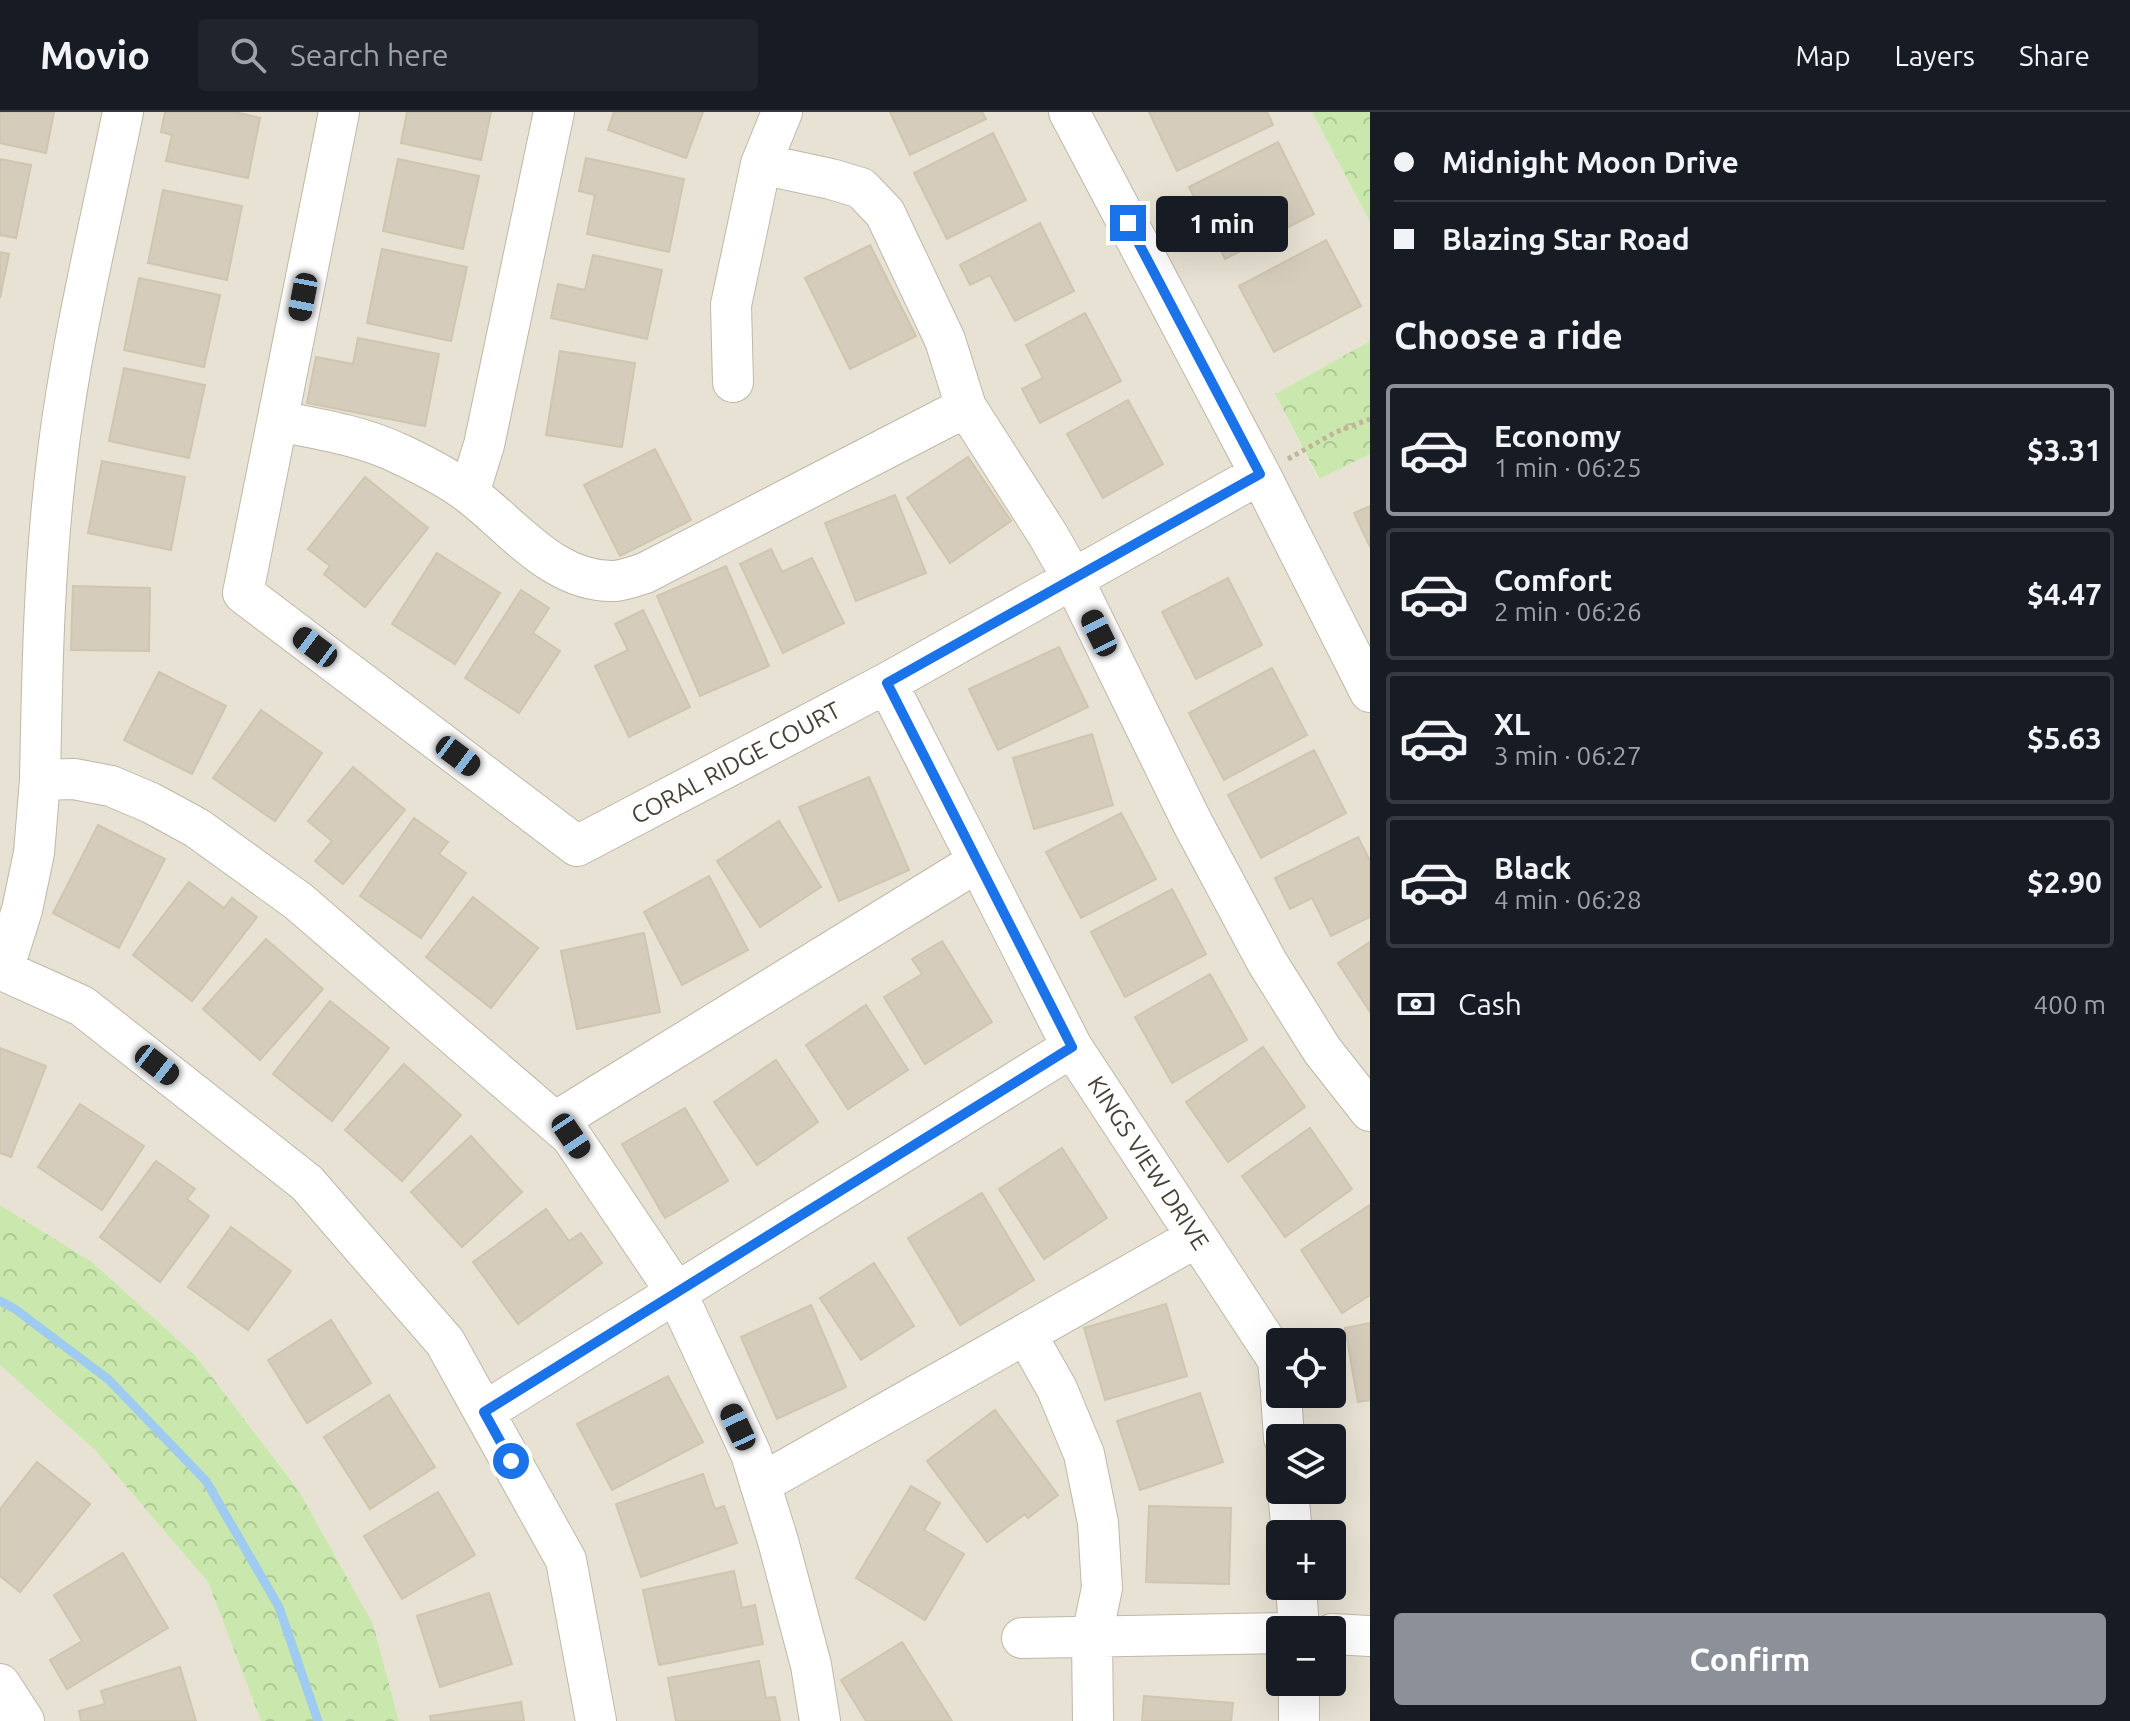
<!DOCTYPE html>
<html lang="en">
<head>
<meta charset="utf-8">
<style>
	body { margin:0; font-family:Ubuntu,sans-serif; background:#20242c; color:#f1f3f6; height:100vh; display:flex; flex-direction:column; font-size:30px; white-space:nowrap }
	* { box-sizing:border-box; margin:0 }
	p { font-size:26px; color:#9ea1a6 }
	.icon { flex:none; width:44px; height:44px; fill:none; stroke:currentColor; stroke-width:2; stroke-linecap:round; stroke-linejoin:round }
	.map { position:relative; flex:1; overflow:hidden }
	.details { display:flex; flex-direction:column; background:#171b24; width:760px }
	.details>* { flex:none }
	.hud { display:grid; align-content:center; height:176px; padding:0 24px; background:#171b24 }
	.fabs { position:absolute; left:1266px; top:1216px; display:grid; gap:16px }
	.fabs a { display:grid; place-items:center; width:80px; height:80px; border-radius:8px; background:#171b24; box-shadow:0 8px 32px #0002; font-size:40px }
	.end { position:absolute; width:36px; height:36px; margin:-18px; border:10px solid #1a73e8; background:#fff; box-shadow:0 0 0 4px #fff }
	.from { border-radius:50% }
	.bubble { position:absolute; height:56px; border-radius:8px; background:#171b24; box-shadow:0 8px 32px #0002; font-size:26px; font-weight:600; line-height:56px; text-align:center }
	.car { position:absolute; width:24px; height:48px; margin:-24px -12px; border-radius:10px; box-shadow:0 0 6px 2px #0007; background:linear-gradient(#222 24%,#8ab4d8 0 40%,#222 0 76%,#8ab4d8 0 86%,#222 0) }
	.hud b { display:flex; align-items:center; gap:28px; height:76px; font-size:30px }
	.hud b+b { border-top:2px solid #363941 }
	.hud i { width:20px; height:20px; background:#f1f3f6 }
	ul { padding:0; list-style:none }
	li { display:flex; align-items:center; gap:24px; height:132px; margin:0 16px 12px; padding:0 8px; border:4px solid #363941; border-radius:8px }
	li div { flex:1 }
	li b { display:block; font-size:30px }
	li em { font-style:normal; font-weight:600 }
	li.selected { border-color:#8c9099 }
	li>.icon { width:72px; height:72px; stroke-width:1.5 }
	h2 { padding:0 24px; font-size:36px; line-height:96px }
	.pay { display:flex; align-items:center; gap:20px; height:88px; padding:0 24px; font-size:30px }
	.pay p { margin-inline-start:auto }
	.action { display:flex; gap:16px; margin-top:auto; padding:16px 24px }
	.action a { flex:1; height:92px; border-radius:8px; background:#8c9099; color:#fff; font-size:32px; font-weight:600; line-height:92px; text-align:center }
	header { display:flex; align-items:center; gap:48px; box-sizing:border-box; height:112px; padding:0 40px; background:#171b24; border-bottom:2px solid #363941 }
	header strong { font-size:38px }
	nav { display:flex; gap:44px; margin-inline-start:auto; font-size:28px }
	.search { width:560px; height:72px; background:#20242c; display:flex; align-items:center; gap:20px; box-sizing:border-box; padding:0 28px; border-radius:8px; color:#9ea1a6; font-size:30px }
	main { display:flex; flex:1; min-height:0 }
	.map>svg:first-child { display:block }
	.residential { fill:#e7e2d3; fill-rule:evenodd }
	.park { fill:url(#park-crowns) }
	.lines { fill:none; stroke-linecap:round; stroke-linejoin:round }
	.stream { stroke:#a0cbf1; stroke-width:9 }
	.building { fill:#d5ccbb; stroke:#d0c5ae; stroke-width:2 }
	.minor-casing { stroke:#bfb8a8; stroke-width:42 }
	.path { stroke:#c1b599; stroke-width:5; stroke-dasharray:4 4; stroke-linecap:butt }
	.minor { stroke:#fff; stroke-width:40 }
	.route { stroke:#1a73e8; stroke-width:10 }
	.labels { text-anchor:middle; stroke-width:8; stroke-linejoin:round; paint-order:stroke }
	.street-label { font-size:24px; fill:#464035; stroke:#fff }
</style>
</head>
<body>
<header>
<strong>Movio</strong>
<div class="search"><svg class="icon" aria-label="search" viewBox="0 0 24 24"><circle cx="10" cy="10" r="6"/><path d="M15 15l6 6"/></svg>Search here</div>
<nav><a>Map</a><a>Layers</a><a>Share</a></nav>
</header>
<main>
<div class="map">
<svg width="1370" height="1609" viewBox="0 0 1370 1609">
	<defs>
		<pattern id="park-crowns" width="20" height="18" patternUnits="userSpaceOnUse" patternTransform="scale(2)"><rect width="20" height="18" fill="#cae8ad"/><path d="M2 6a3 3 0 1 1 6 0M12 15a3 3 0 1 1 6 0" fill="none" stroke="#afc895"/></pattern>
	</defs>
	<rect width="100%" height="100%" fill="#f3f0e5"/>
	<path class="residential" d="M0,0H1312L1370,110V229L1275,282L1318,367L1370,342V1609H399L373,1512L299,1379L196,1244L92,1150L0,1093ZM1280,1230H1332V1282H1280ZM1280,1326H1332V1378H1280ZM1280,1422H1332V1474H1280ZM1280,1518H1332V1570H1280Z
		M0,1253L95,1338L208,1470L261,1609H0Z"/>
	<path class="park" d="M1312,0H1370V110Z
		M1370,229V342L1319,367L1275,282Z
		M0,1093L92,1150L196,1244L299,1379L373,1512L399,1609H261L208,1470L95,1338L0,1253Z"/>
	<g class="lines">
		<path class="stream" d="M0,1189L15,1197L108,1267L206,1369L279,1495L318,1609"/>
	</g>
	<path class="building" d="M0,0H54L46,41L0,31Z
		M165,0H234L260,6L248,66L166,49L172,23L161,20Z
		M407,0H491L481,48L401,31Z
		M614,0H703L686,46L608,18Z
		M890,0H982L986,7L910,43Z
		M1149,0H1267L1273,13L1177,59Z
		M993,21L1026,88L947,127L914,61Z
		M1278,30L1314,102L1225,147L1189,75Z
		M586,46L684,67L669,140L587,122L595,83L579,79Z
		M0,47L31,53L16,126L0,123Z
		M398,47L479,64L463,137L383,119Z
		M163,78L242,94L227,168L148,151Z
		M1040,111L1074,179L1015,209L990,163L970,173L960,153Z
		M1326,128L1361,194L1274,240L1239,174Z
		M870,133L916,224L850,257L805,166Z
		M382,137L467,155L451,229L367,211Z
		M0,140L9,142L0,186Z
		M593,143L662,158L647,227L551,206L558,172L585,178Z
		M139,166L220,183L204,255L124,238Z
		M1085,201L1121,269L1040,311L1022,277L1043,266L1026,233Z
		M358,226L439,242L425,314L307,291L316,245L353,252Z
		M560,239L635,251L622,335L546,323Z
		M124,256L205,273L189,346L109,329Z
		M1128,288L1163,352L1103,386L1067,322Z
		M655,337L691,408L620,444L584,373Z
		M968,345L1011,409L950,451L907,386Z
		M102,349L185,365L171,438L88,421Z
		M365,365L428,416L365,495L324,462L330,454L308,437Z
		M895,383L926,461L856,489L825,411Z
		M1370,394V435L1354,401Z
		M771,437L782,460L812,446L844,511L783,541L740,452Z
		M437,441L500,481L455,552L392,512Z
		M726,454L769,554L700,584L657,484Z
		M1228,466L1262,533L1196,567L1162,500Z
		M73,474L150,476L149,539L71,538Z
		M521,478L549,496L533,521L560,539L519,601L465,566Z
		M643,498L690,595L629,625L595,554L628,538L615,512Z
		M1059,535L1088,595L998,638L969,577Z
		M1272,556L1307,623L1224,668L1189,601Z
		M159,560L226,594L192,662L124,628Z
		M261,598L322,641L275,709L213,666Z
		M1092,622L1113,693L1034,717L1013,646Z
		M1314,638L1346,701L1261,746L1228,683Z
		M353,655L405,698L343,772L315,749L332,729L308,709Z
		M869,665L909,758L839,789L799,695Z
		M1121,701L1156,767L1081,806L1046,740Z
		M414,706L448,730L439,742L466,761L421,826L360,784Z
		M779,709L821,775L760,815L717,749Z
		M98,713L165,747L119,836L53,801Z
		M1358,725L1370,749V805L1331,824L1312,786L1290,797L1275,766Z
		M709,764L748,838L682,873L644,800Z
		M189,770L224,796L232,786L257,805L192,889L133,843Z
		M1172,777L1206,842L1125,885L1091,820Z
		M473,785L538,836L491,896L426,845Z
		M644,821L660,900L577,917L561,839Z
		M266,827L323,877L260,948L203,897Z
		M942,829L992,910L925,952L884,885L922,862L912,847Z
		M1370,830V900L1338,851Z
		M1210,862L1247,928L1172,971L1135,905Z
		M330,889L389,936L332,1009L273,962Z
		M866,893L908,958L848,997L806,933Z
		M1263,935L1305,995L1228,1050L1186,990Z
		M0,936L46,954L11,1045L0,1041Z
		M776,948L818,1010L757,1053L714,990Z
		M404,952L461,1003L402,1069L345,1018Z
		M80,992L144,1034L102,1098L38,1055Z
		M685,996L728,1069L665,1106L622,1032Z
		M1310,1016L1352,1077L1285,1125L1242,1064Z
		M471,1024L522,1080L462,1135L411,1080Z
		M1062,1036L1107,1106L1044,1147L999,1077Z
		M156,1049L195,1077L187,1087L209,1104L160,1170L100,1125Z
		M982,1081L1034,1168L960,1213L908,1126Z
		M1370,1093V1183L1342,1201L1301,1138Z
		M546,1097L569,1129L581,1121L602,1151L518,1212L473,1150Z
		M231,1115L291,1159L248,1218L188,1175Z
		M874,1151L914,1214L861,1248L820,1186Z
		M1166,1192L1187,1264L1105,1288L1084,1216Z
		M811,1193L846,1275L777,1307L741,1225Z
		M331,1208L371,1271L307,1311L268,1248Z
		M1370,1211V1288L1358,1290L1345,1216Z
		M668,1264L703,1330L612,1378L577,1312Z
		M1200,1281L1223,1350L1140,1378L1117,1309Z
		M389,1283L435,1355L370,1397L324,1325Z
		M995,1298L1058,1383L1028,1406L1025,1402L987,1430L927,1349Z
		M37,1350L90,1392L20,1480L0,1464V1397Z
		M703,1362L715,1397L724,1394L737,1431L641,1465L616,1392Z
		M911,1374L940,1391L924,1418L964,1442L925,1508L856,1466Z
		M438,1380L475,1443L402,1487L364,1424Z
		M1149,1394L1231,1396L1229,1472L1146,1470Z
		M123,1441L168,1516L67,1577L50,1548L82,1529L54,1483Z
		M734,1459L742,1496L755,1493L763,1532L659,1553L643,1478Z
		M489,1481L512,1552L440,1575L417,1504Z
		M902,1530L952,1609H866L841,1568Z
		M759,1549L766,1586L775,1585L780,1609H676L668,1566Z
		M180,1555L196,1609H81L79,1599L105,1592L101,1579Z
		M1144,1584L1233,1591L1231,1609H1142Z
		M521,1590L524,1609H431L430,1604Z"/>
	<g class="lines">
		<defs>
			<path id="minor" d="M339,0L243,481L577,734L887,571L1260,362
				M1069,0L1260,362L1370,580
				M761,52L831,67L861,76L885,101L945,228L966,295L1048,423L1073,467L1192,710L1267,850L1322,938L1370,999
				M733,270L731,193L761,52L782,0
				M278,309C320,317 363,324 402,343C425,354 451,367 471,383C515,417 555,471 615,469C625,468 636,464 645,461L966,295
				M469,381L484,333L554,0
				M887,571L1072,935L1278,1248L1280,1271
				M40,668C42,559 44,449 58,340C72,226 100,113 123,0
				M0,857L82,894L307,1071L445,1230L566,1448L596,1609
				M3,858L22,798L34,741L40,668L74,667L111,674L151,691L197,716L298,789L571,1024L676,1180L751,1342L778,1429L811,1553L820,1609
				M555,1010L977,750
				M1026,1222L1057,1277L1084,1342L1098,1411L1102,1476L1092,1524L1093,1609
				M1281,1282L1284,1326
				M484,1300L1072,935
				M760,1372L1197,1125
				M1288,1378L1292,1422
				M1296,1474L1299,1518
				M1332,1522L1370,1524
				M1022,1526L1280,1521
				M1299,1570V1609
				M0,1572L24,1609"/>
		</defs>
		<use href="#minor" class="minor-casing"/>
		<path class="path" d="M1288,347L1336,320L1370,307"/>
		<use href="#minor" class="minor"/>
	</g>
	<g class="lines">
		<path class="route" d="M511,1349L484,1300L1072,935L887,571L1260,362L1128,111"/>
	</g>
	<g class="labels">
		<g class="street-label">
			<text transform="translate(736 651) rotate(-28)" y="8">CORAL RIDGE COURT</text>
			<text transform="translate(1148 1051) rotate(57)" y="8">KINGS VIEW DRIVE</text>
		</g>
	</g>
</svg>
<div class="fabs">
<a><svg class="icon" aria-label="locate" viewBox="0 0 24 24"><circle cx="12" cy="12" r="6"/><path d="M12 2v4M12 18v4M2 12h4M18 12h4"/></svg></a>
<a><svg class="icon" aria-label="layers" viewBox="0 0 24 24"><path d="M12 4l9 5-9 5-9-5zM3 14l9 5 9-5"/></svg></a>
<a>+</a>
<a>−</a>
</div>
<i class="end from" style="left:511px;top:1349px"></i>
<i class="end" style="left:1128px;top:111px"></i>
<div class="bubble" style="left:1156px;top:84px;width:132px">1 min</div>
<i class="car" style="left:303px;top:185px;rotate:191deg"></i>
<i class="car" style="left:1099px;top:521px;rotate:334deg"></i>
<i class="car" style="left:315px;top:535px;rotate:307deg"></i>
<i class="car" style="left:458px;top:644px;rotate:127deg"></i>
<i class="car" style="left:157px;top:953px;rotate:128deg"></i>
<i class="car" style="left:571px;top:1024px;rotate:146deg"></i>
<i class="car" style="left:738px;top:1315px;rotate:335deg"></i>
</div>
<section class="details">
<div class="hud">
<b><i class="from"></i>Midnight Moon Drive</b>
<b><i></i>Blazing Star Road</b>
</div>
<h2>Choose a ride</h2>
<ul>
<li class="selected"><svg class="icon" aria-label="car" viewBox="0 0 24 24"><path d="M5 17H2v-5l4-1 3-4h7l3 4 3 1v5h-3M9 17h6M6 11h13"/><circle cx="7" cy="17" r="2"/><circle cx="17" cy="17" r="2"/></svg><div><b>Economy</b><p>1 min · 06:25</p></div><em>$3.31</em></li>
<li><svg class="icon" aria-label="car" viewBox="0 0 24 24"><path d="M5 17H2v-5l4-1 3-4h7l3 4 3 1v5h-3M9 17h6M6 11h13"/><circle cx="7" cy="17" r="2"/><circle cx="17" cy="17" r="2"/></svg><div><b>Comfort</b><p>2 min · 06:26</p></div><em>$4.47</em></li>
<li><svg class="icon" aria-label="car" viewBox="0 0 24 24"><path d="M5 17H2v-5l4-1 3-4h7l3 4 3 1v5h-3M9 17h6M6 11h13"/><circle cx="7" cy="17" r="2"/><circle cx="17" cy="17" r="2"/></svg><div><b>XL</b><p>3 min · 06:27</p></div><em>$5.63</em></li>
<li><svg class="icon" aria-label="car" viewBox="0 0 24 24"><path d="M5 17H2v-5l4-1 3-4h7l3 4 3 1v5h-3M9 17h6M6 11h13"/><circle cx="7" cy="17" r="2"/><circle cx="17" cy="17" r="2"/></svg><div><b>Black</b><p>4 min · 06:28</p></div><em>$2.90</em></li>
</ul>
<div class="pay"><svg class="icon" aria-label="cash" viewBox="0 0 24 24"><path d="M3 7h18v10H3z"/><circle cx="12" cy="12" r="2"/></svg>Cash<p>400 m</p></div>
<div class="action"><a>Confirm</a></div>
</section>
</main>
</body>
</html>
